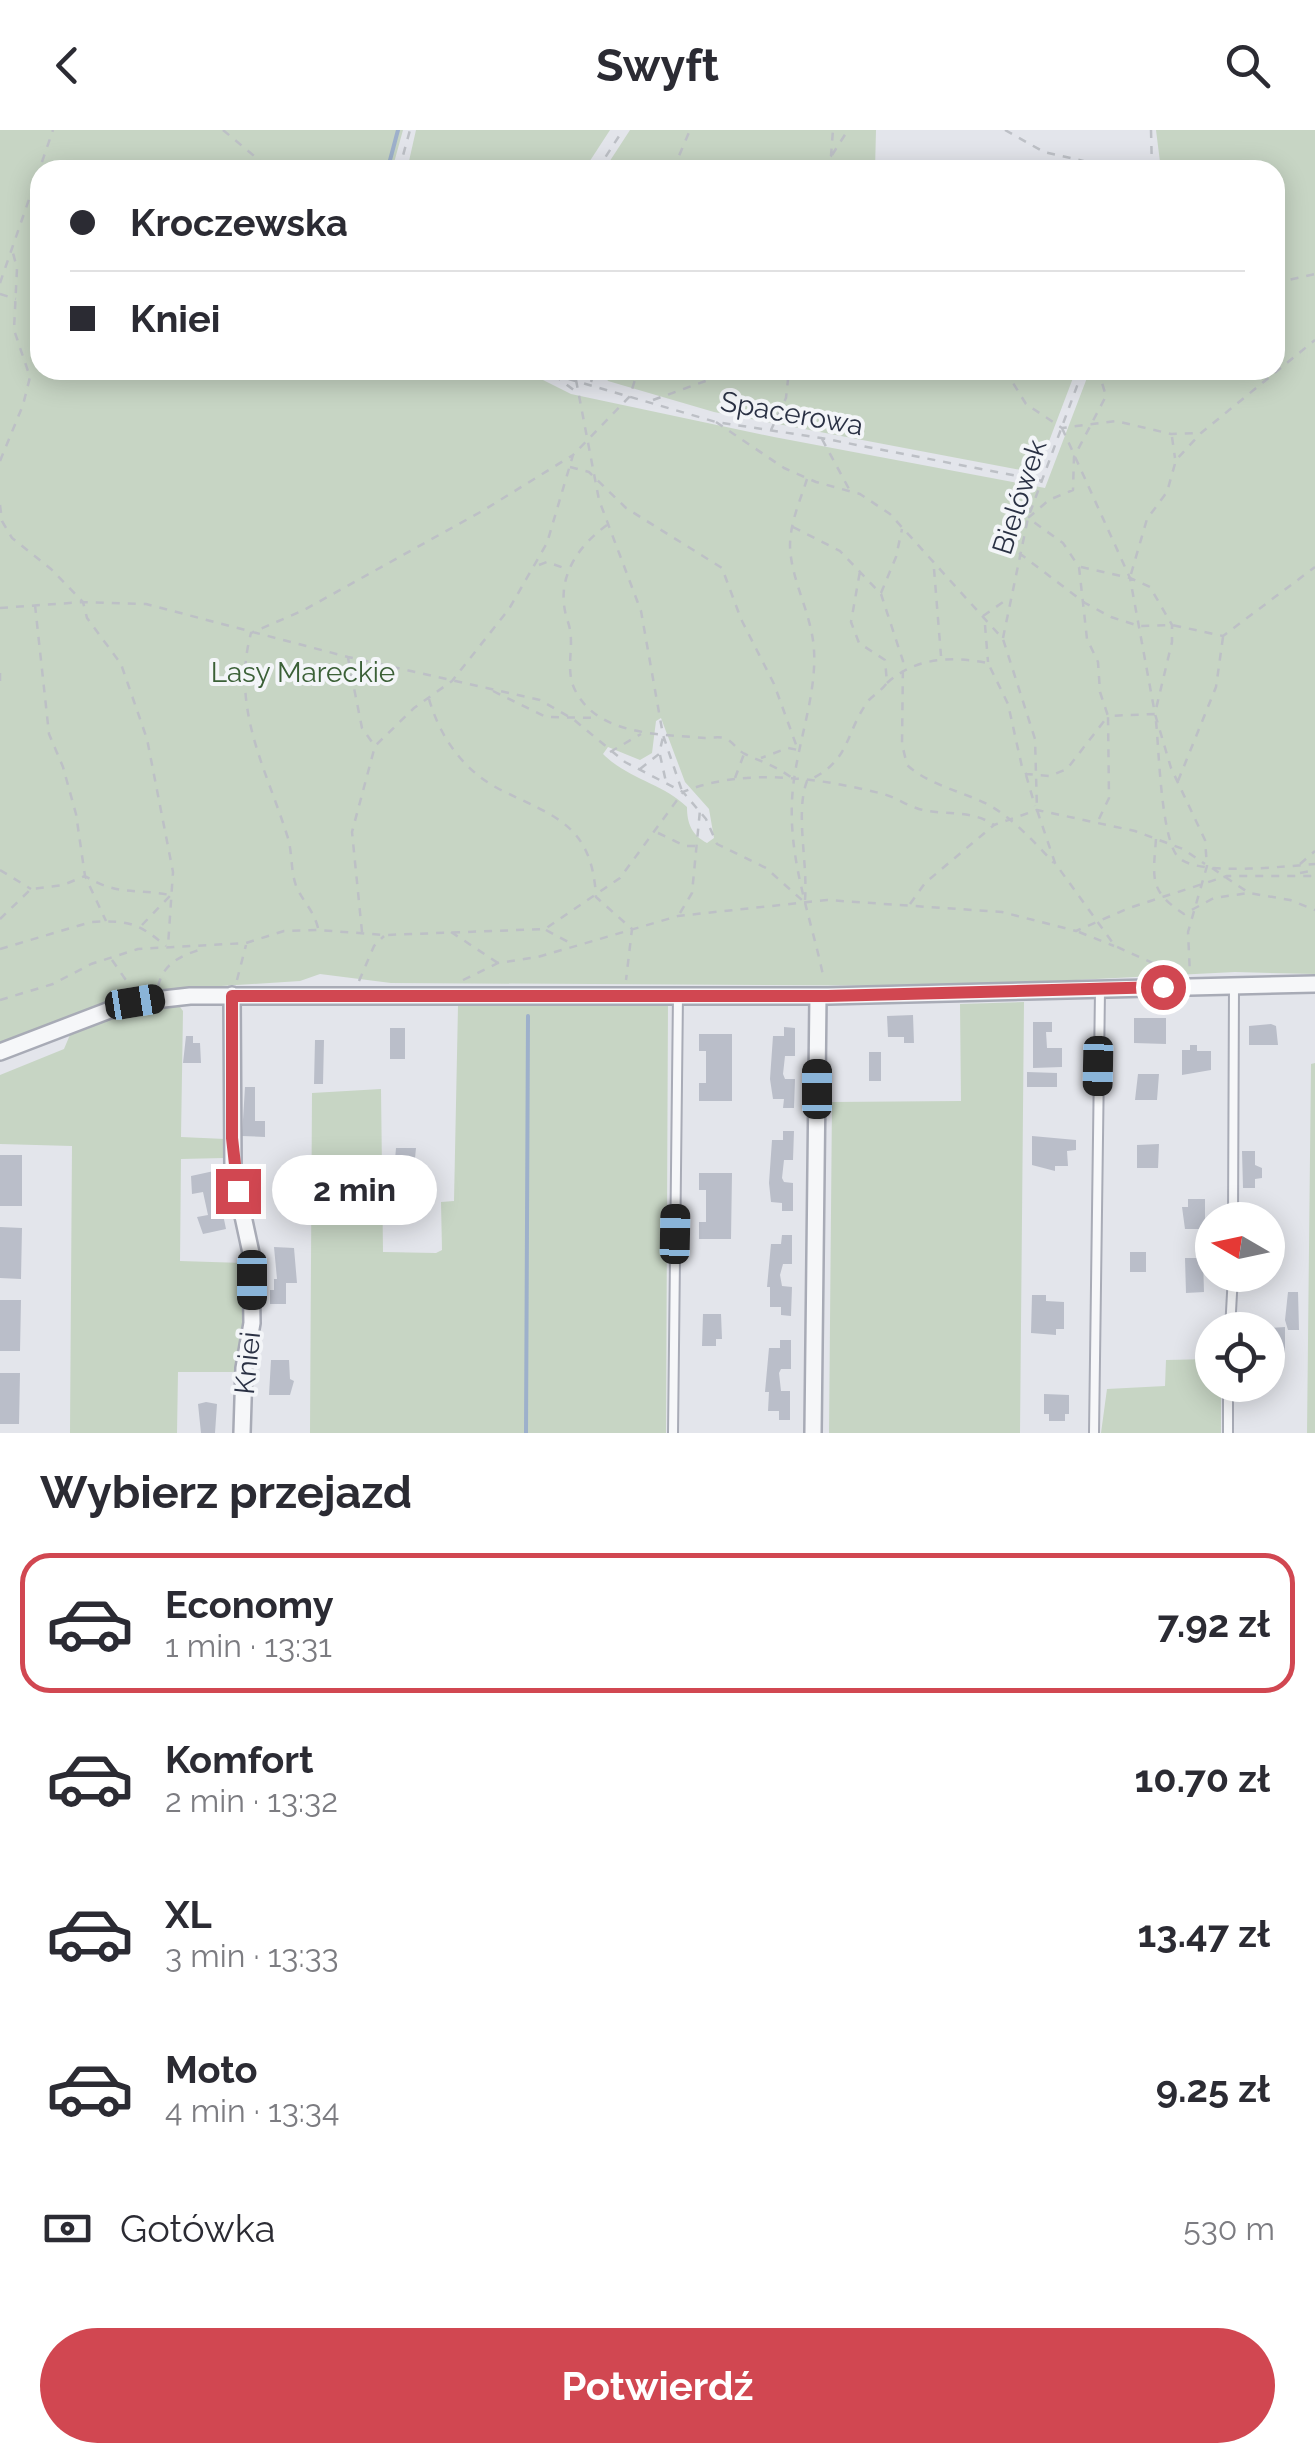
<!DOCTYPE html>
<html lang="pl">
<head>
<meta charset="utf-8">
<style>
	body { margin:0; font-family:Raleway,sans-serif; background:#f7f7f7; color:#2b2b33; height:100vh; display:flex; flex-direction:column; font-size:38px; white-space:nowrap }
	* { box-sizing:border-box; margin:0 }
	p { font-size:32px; color:#7c7c81 }
	.icon { flex:none; width:55px; height:55px; fill:none; stroke:currentColor; stroke-width:2; stroke-linecap:round; stroke-linejoin:round }
	.map { position:relative; height:1303px; overflow:hidden }
	.sheet { display:flex; flex-direction:column; background:#fff; flex:1 }
	.sheet>* { flex:none }
	.hud { position:absolute; left:30px; top:30px; width:1255px; height:220px; border-radius:30px; box-shadow:0 5px 25px #0003; display:grid; align-content:center; height:220px; padding:0 40px; background:#fff }
	.needle { width:65px; rotate:279deg }
	.buttons { position:absolute; left:1195px; top:1072px; display:grid; gap:20px }
	.buttons a { display:grid; place-items:center; width:90px; height:90px; border-radius:50%; background:#fff; box-shadow:0 5px 25px #0003; font-size:50px }
	.end { position:absolute; width:45px; height:45px; margin:-22px; border:12px solid #d14751; background:#fff; box-shadow:0 0 0 5px #fff }
	.from { border-radius:50% }
	.bubble { position:absolute; height:70px; border-radius:35px; background:#fff; box-shadow:0 5px 25px #0003; font-size:32px; font-weight:700; line-height:70px; text-align:center }
	.car { position:absolute; width:30px; height:60px; margin:-30px -15px; border-radius:12px; box-shadow:0 0 8px 2px #0007; background:linear-gradient(#222 24%,#8ab4d8 0 40%,#222 0 76%,#8ab4d8 0 86%,#222 0) }
	.hud b { display:flex; align-items:center; gap:35px; height:95px; font-size:38px }
	.hud b+b { border-top:2px solid #e1e1e2 }
	.hud i { width:25px; height:25px; background:#2b2b33 }
	ul { padding:0; list-style:none }
	li { display:flex; align-items:center; gap:30px; height:140px; margin:0 20px 15px; padding:0 20px; border:5px solid transparent; border-radius:30px }
	li div { flex:1 }
	li b { display:block; font-size:38px }
	li em { font-style:normal; font-weight:700 }
	li.active { border-color:#d14751 }
	li>.icon { width:90px; height:90px; stroke-width:1.5 }
	h2 { padding:0 40px; font-size:45px; line-height:120px }
	.pay { display:flex; align-items:center; gap:25px; height:110px; padding:0 40px; font-size:38px }
	.pay p { margin-inline-start:auto }
	.cta { display:flex; gap:20px; margin-top:auto; padding:20px 40px }
	.cta a { flex:1; height:115px; border-radius:60px; background:#d14751; color:#fff; font-size:40px; font-weight:700; line-height:115px; text-align:center }
	header { display:flex; justify-content:space-between; align-items:center; height:130px; padding:0 40px; background:#fff; font-size:45px; font-weight:700 }
	.map>svg:first-child { display:block }
	.green { fill:#c7d5c4; fill-rule:evenodd }
	.lines { fill:none; stroke-linecap:round; stroke-linejoin:round }
	.stream { stroke:#9db0cb; stroke-width:4 }
	.building { fill:#babec9 }
	.service-casing { stroke:#a8abb6; stroke-width:12 }
	.minor-casing { stroke:#a8abb6; stroke-width:20 }
	.path { stroke:#bdc0c6; stroke-width:2.5; stroke-dasharray:8 8; stroke-linecap:butt }
	.service { stroke:#f6f7f9; stroke-width:8 }
	.minor { stroke:#f6f7f9; stroke-width:15 }
	.route { stroke:#d14751; stroke-width:12 }
	.labels { text-anchor:middle; stroke-width:8; stroke-linejoin:round; paint-order:stroke }
	.street-label { font-size:28px; fill:#2a3144; stroke:#f3f5f8 }
	.park-label { font-size:28px; fill:#3b6037; stroke:#f3f5f8 }
</style>
</head>
<body>
<header><svg class="icon" aria-label="back" viewBox="0 0 24 24"><path d="M15 5l-7 7 7 7"/></svg>Swyft<svg class="icon" aria-label="search" viewBox="0 0 24 24"><circle cx="10" cy="10" r="6"/><path d="M15 15l6 6"/></svg></header>
<div class="map">
<svg width="1315" height="1303" viewBox="0 0 1315 1303">
	<rect width="100%" height="100%" fill="#e3e5eb"/>
	<path class="green" d="M0,0H403L392,40H40V240H523L571,264L774,307L1045,358L1090,240H1275V40H1161L1156,0H1315V844L1235,842L956,856L391,853L320,844L300,851L129,862L0,915ZM661,588L685,652L709,679L714,708L707,713C692,705 687,694 687,677C662,653 628,649 603,624L608,617L640,630L652,623L656,591Z
		M416,0H610L584,40H407Z
		M630,0H876L875,40H604Z
		M602,240H1076L1037,343L714,282L608,251Z
		M668,871L666,1303H310L312,963L381,959L383,1122L436,1123L442,1120L441,1072L454,1071L458,876L462,872Z
		M1024,872L1020,1303H829L832,972L961,971L960,874Z
		M177,873L183,881L181,1007L225,1009L224,1028L181,1029L180,1131L243,1133V1189L235,1242H178L177,1303H70L72,1016L0,1014V945L64,919L72,900L119,881Z
		M1315,933V1303H1307L1311,934Z
		M1212,1229V1255H1221V1303H1101L1107,1259L1165,1256L1166,1230Z"/>
	<g class="lines">
		<path class="stream" d="M389,34L398,0
			M526,1303L528,886"/>
	</g>
	<path class="building" d="M913,885L914,913H904V907H888L887,886Z
		M1134,888H1166V914L1134,913Z
		M1033,892H1052V902H1046L1047,918H1062V937L1033,938Z
		M1271,894L1276,896L1278,915H1249V896Z
		M784,897L795,898V926H785L783,944L785,949H795L794,978H783L784,969H773L770,949L773,906H784Z
		M390,898H405V929H390Z
		M699,904H732V971H699V953H706V921H699Z
		M186,906H193V913H200L201,933H183Z
		M315,910H324L323,954H314Z
		M1190,915H1197V921H1211V940L1182,945V920H1190Z
		M869,922H881V951H869Z
		M1027,942L1057,943V957H1027Z
		M1138,944H1159L1157,970H1135Z
		M245,957H255V991H265V1007L242,1006Z
		M783,1001H794L793,1030H784L782,1048L784,1052L793,1053V1081H782V1073L771,1072L769,1053L772,1010H783Z
		M1032,1006L1076,1010V1020L1067,1021L1068,1036H1055V1041L1032,1035Z
		M1159,1014L1158,1038H1137V1015Z
		M396,1018H416L413,1049H426V1062H406V1053H393Z
		M1242,1021H1255V1035L1262,1038V1048L1255,1049V1058H1243Z
		M0,1025H22V1076H0Z
		M214,1041L226,1099L203,1104L197,1087L208,1085L203,1062L192,1064L191,1046Z
		M699,1043H732L731,1109H699V1092H706V1060H699Z
		M1188,1069H1205V1099H1185L1182,1077H1188Z
		M0,1097L22,1098L21,1149L0,1148Z
		M782,1105H792V1134H783L780,1145L782,1156L792,1157L791,1186L781,1185V1177H770V1157H767L771,1114H781Z
		M274,1117L294,1118L297,1153H286V1174H270V1160H274V1149H277Z
		M1130,1122H1146V1142H1130Z
		M1185,1128H1203L1204,1162L1186,1163Z
		M1288,1162H1298L1299,1200H1288L1285,1190Z
		M1032,1165H1046V1171L1064,1172V1199H1056V1205L1031,1203Z
		M0,1170H21L20,1221H0Z
		M703,1184H721L722,1209H716V1216H702Z
		M1285,1197V1223L1268,1224V1198Z
		M780,1210H791V1239H781L779,1243L781,1261H790V1290H779V1281H768L769,1262H765L769,1218H780Z
		M271,1230H289L290,1249L294,1251L290,1265H269Z
		M0,1243H20L19,1294H0Z
		M1044,1264L1069,1265V1284H1065V1291H1049V1284H1044Z
		M206,1272L217,1274L215,1303H201L198,1274Z"/>
	<g class="lines">
		<defs>
			<path id="service" d="M1233,1090L1234,855
				M1230,1200L1233,1145
				M673,1303L678,865
				M1094,1303L1100,861
				M1228,1303V1255"/>
			<path id="minor" d="M232,865L233,1040L251,1123L252,1193L244,1238L242,1303
				M0,922L128,873L190,866H828L1315,854
				M813,1303L818,866"/>
		</defs>
		<use href="#service" class="service-casing"/>
		<use href="#minor" class="minor-casing"/>
		<path class="path" d="M223,0L271,40
			M1005,0L1044,22L1123,40
			M1151,0L1152,40
			M832,25L848,0
			M399,40L410,0
			M597,40L623,0
			M673,40L690,0
			M822,40L831,26L833,0
			M0,153L53,0
			M1275,153L1315,144
			M0,164L16,169
			M538,240L716,292L821,308L1043,351
			M819,240L861,245L930,240
			M1005,240L1026,274L1062,298L1116,291L1171,304L1199,303
			M554,245L579,264
			M576,250L599,370L641,481L663,605L682,661
			M591,252L595,240
			M653,270L736,240
			M716,292L784,338L816,352L860,364L890,384L1003,509L1035,609L1037,680L1055,733L1115,816L1175,843
			M1062,298L1130,448L1155,584L1171,638L1205,710L1207,736L1188,802L1190,844
			M771,300L786,268L789,240
			M1172,307L1175,328
			M822,309L849,359
			M0,331L23,275L30,247L14,200L17,138L13,123
			M570,337L589,342L626,378L722,438L741,489L774,554L798,620L788,618L761,628
			M807,349C800,371 790,393 790,416C791,451 812,484 814,520C817,569 794,621 792,671C789,734 812,790 824,850
			M0,375L2,391L12,408L51,439L83,472L87,488L121,534L147,609L173,742L168,816
			M607,395C575,418 554,452 568,492C576,515 564,538 575,560C598,606 660,604 705,608C711,608 721,606 727,609C734,613 738,621 745,624C762,632 776,636 792,648
			M793,397L840,421L881,464L903,531L902,614L907,635C929,655 961,661 987,674C1013,688 1034,712 1054,733
			M1019,423L1085,473L1111,487L1139,496L1172,495L1223,506L1315,437
			M539,435L547,432L564,438
			M1081,437L1130,448L1150,457L1172,495V512L1156,579
			M934,439L941,526
			M1131,444L1147,389L1167,362L1176,330L1201,303L1315,210
			M881,463L896,427L902,399
			M35,475L49,604L63,637L76,684L85,746L106,791
			M0,478L83,472L146,474L348,527L540,570L573,589L625,632L683,662L706,689L717,714L766,738L803,771
			M983,486L1009,468
			M985,495L988,532
			M1003,508L1028,388L1083,240
			M348,528L362,598L374,615
			M0,543V551
			M887,553C916,527 952,526 988,533L1008,574L1022,637L1026,644L1050,646L1067,639L1108,586L1100,562L1098,532L1087,509L1079,437L1063,413L1028,388L1049,370L1073,360L1074,327L1106,266L1098,240
			M493,561L546,587L599,588
			M429,569C440,607 463,640 499,659C555,687 592,694 596,767L632,799L626,850
			M1156,591C1159,620 1161,708 1178,727C1197,747 1287,736 1315,734
			M610,622L641,604
			M660,625L666,652
			M640,639L659,624L663,607
			M1026,645L1035,676
			M735,648L744,624
			M1178,651L1216,557L1223,507
			M1099,689L1109,668L1108,586L1155,584
			M658,703L685,716H696
			M1156,709C1153,749 1149,761 1184,784L1214,768L1248,763
			M1300,734L1315,721
			M1212,738L1249,763L1290,770L1315,780
			M0,740L31,759
			M1300,743L1315,740
			M805,770C808,733 795,682 807,651C852,631 844,603 869,570C875,564 882,560 887,553L885,530L859,513L851,492L860,441
			M910,774L925,753L994,695L1037,680L1135,701L1183,719L1205,734
			M680,783L692,763L700,680
			M0,789L31,759L63,755L85,746C118,766 133,758 170,765
			M142,795L170,766
			M318,798C314,781 304,773 297,758C290,742 293,722 287,705C265,636 231,578 251,503L304,480L484,380L573,325
			M546,800L574,815
			M362,802L352,702L375,616L414,578L452,551L509,479L547,413L573,325L630,266L638,240
			M451,802L498,833
			M1079,802L1114,816
			M0,819L91,792C129,790 138,793 166,816
			M112,830L130,856
			M237,850L246,815
			M463,850L498,833L538,827L678,786L827,770L1002,782L1076,801L1129,778L1227,746H1315
			M359,851L374,816L384,806
			M158,856C164,833 180,826 202,819
			M0,870L53,854L91,834L138,819L246,813L284,801L318,800L385,805L545,799L620,748L683,662C743,637 821,648 883,664C895,667 906,675 919,679C945,686 971,679 994,695"/>
		<use href="#service" class="service"/>
		<use href="#minor" class="minor"/>
	</g>
	<g class="lines">
		<path class="route" d="M238,1061L232,1008V866H828L1163,857"/>
	</g>
	<g class="labels">
		<g class="street-label">
			<text transform="translate(792 283) rotate(10)" y="10">Spacerowa</text>
			<text transform="translate(1019 367) rotate(-72)" y="10">Bielówek</text>
			<text transform="translate(247 1233) rotate(-84)" y="10">Kniei</text>
		</g>
		<g class="park-label">
			<text x="303" y="552">Lasy Mareckie</text>
		</g>
	</g>
</svg>
<div class="buttons">
<a><svg class="needle" viewBox="-14 -14 28 28"><path d="M0-13l5 13h-10z" fill="#e53935"/><path d="M0 13l5-13h-10z" fill="#7c7c81"/></svg></a>
<a><svg class="icon" aria-label="locate" viewBox="0 0 24 24"><circle cx="12" cy="12" r="6"/><path d="M12 2v4M12 18v4M2 12h4M18 12h4"/></svg></a>
</div>
<i class="end from" style="left:1163px;top:857px"></i>
<i class="end" style="left:238px;top:1061px"></i>
<div class="bubble" style="left:272px;top:1025px;width:165px">2 min</div>
<i class="car" style="left:135px;top:872px;rotate:81deg"></i>
<i class="car" style="left:1098px;top:936px;rotate:181deg"></i>
<i class="car" style="left:817px;top:959px;rotate:0deg"></i>
<i class="car" style="left:675px;top:1104px;rotate:1deg"></i>
<i class="car" style="left:252px;top:1150px;rotate:180deg"></i>
<div class="hud">
<b><i class="from"></i>Kroczewska</b>
<b><i></i>Kniei</b>
</div>
</div>
<section class="sheet">
<h2>Wybierz przejazd</h2>
<ul>
<li class="active"><svg class="icon" aria-label="car" viewBox="0 0 24 24"><path d="M5 17H2v-5l4-1 3-4h7l3 4 3 1v5h-3M9 17h6M6 11h13"/><circle cx="7" cy="17" r="2"/><circle cx="17" cy="17" r="2"/></svg><div><b>Economy</b><p>1 min · 13:31</p></div><em>7.92 zł</em></li>
<li><svg class="icon" aria-label="car" viewBox="0 0 24 24"><path d="M5 17H2v-5l4-1 3-4h7l3 4 3 1v5h-3M9 17h6M6 11h13"/><circle cx="7" cy="17" r="2"/><circle cx="17" cy="17" r="2"/></svg><div><b>Komfort</b><p>2 min · 13:32</p></div><em>10.70 zł</em></li>
<li><svg class="icon" aria-label="car" viewBox="0 0 24 24"><path d="M5 17H2v-5l4-1 3-4h7l3 4 3 1v5h-3M9 17h6M6 11h13"/><circle cx="7" cy="17" r="2"/><circle cx="17" cy="17" r="2"/></svg><div><b>XL</b><p>3 min · 13:33</p></div><em>13.47 zł</em></li>
<li><svg class="icon" aria-label="car" viewBox="0 0 24 24"><path d="M5 17H2v-5l4-1 3-4h7l3 4 3 1v5h-3M9 17h6M6 11h13"/><circle cx="7" cy="17" r="2"/><circle cx="17" cy="17" r="2"/></svg><div><b>Moto</b><p>4 min · 13:34</p></div><em>9.25 zł</em></li>
</ul>
<div class="pay"><svg class="icon" aria-label="cash" viewBox="0 0 24 24"><path d="M3 7h18v10H3z"/><circle cx="12" cy="12" r="2"/></svg>Gotówka<p>530 m</p></div>
<div class="cta"><a>Potwierdź</a></div>
</section>
</body>
</html>
